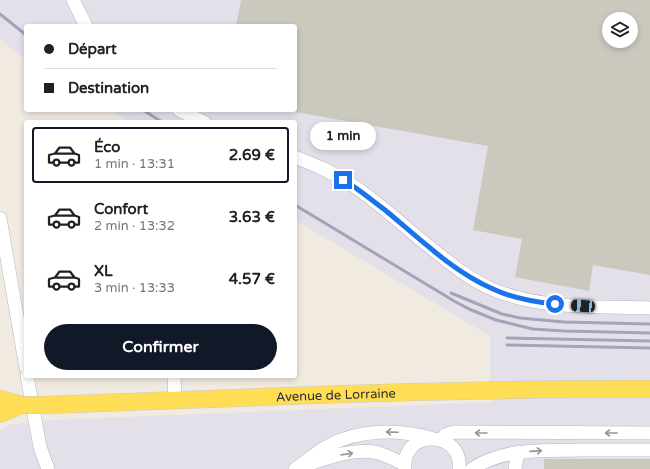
<!DOCTYPE html>
<html lang="fr">
<head>
<meta charset="utf-8">
<style>
	body { margin:0; font-family:"Varela Round",sans-serif; background:#f2f2f2; color:#202124; height:100vh; display:flex; flex-direction:column; font-size:15px; white-space:nowrap }
	* { box-sizing:border-box; margin:0 }
	p { font-size:13px; color:#757577 }
	.icon { flex:none; width:22px; height:22px; fill:none; stroke:currentColor; stroke-width:2; stroke-linecap:round; stroke-linejoin:round }
	.map { position:relative; flex:1; overflow:hidden }
	.panel { position:absolute; left:24px; top:120px; width:273px; height:258px; display:flex; flex-direction:column; background:#fff; border-radius:4px; box-shadow:0 2px 6px #0003 }
	.panel>* { flex:none }
	.top-card { position:absolute; left:24px; top:24px; width:273px; height:88px; border-radius:4px; box-shadow:0 2px 6px #0003; display:grid; align-content:center; height:88px; padding:0 20px; background:#fff }
	.buttons { position:absolute; left:602px; top:12px; display:grid; gap:8px }
	.buttons a { display:grid; place-items:center; width:36px; height:36px; border-radius:50%; background:#fff; box-shadow:0 2px 6px #0003; font-size:20px }
	.end { position:absolute; width:18px; height:18px; margin:-9px; border:5px solid #1a73e8; background:#fff; box-shadow:0 0 0 2px #fff }
	.from { border-radius:50% }
	.bubble { position:absolute; height:28px; border-radius:14px; background:#fff; box-shadow:0 2px 6px #0003; font-size:13px; font-weight:800; line-height:28px; text-align:center }
	.car { position:absolute; width:12px; height:24px; margin:-12px -6px; border-radius:5px; box-shadow:0 0 3px 1px #0007; background:linear-gradient(#222 24%,#8ab4d8 0 40%,#222 0 76%,#8ab4d8 0 86%,#222 0) }
	.top-card b { display:flex; align-items:center; gap:14px; height:38px; font-size:15px }
	.top-card b+b { border-top:1px solid #e0e0e0 }
	.top-card i { width:10px; height:10px; background:#202124 }
	ul { padding:7px 0 0; list-style:none }
	li { display:flex; align-items:center; gap:12px; height:56px; margin:0 8px 6px; padding:0 12px; border:2px solid transparent; border-radius:4px }
	li div { flex:1 }
	li b { display:block; font-size:15px }
	li em { font-style:normal; font-weight:800 }
	li.active { border-color:#111827 }
	li>.icon { width:36px; height:36px; stroke-width:1.5 }
	.cta { display:flex; gap:8px; margin-top:auto; padding:8px 20px }
	.cta a { flex:1; height:46px; border-radius:24px; background:#111827; color:#fff; font-size:16px; font-weight:800; line-height:46px; text-align:center }
	.map>svg:first-child { display:block }
	.industrial { fill:#e3e0e9; fill-rule:evenodd }
	.building { fill:#cbc8be; fill-rule:evenodd }
	.lines { fill:none; stroke-linecap:round; stroke-linejoin:round }
	.minor-casing { stroke:#b4b5c2; stroke-width:14 }
	.major-casing { stroke:#c9c9c9; stroke-width:18 }
	.minor { stroke:#fff; stroke-width:13 }
	.major { stroke:#ffde56; stroke-width:17 }
	.rail { stroke:#a1a4ba; stroke-width:3 }
	.major-bridge-casing { stroke:#c9c9c9; stroke-width:18; stroke-linecap:butt }
	.major-bridge { stroke:#ffde56; stroke-width:17 }
	.oneway { stroke:#969696 }
	.route { stroke:#1a73e8; stroke-width:5 }
	.labels { text-anchor:middle; stroke-width:3.5; stroke-linejoin:round; paint-order:stroke }
	.street-label { font-size:13px; fill:#2e2e2e; stroke:#fff }
</style>
</head>
<body>
<div class="map">
<svg width="650" height="469" viewBox="0 0 650 469">
	<rect width="100%" height="100%" fill="#f0eae0"/>
	<path class="industrial" d="M0,0H650V469H0V431L8,425L52,420L493,402L490,380V336L295,220V122H130L110,110H295V26H26V60L0,39ZM609,19H631V41H609Z"/>
	<path class="building" d="M241,0H650V275L593,265L589,291L515,277L522,239L473,230L488,146L295,112V26H236ZM609,19H631V41H609Z
		M544,459H650V469H544Z"/>
	<g class="lines">
		<defs>
			<path id="minor" d="M73,0L86,26
				M179,110L204,122
				M295,157C315,165 335,173 352,185C377,201 399,222 421,240C444,258 467,279 494,290C544,310 598,306 650,308
				M0,218L26,368
				M27,376L40,447L48,469
				M174,376L175,400
				M441,440L445,435L454,432L650,433
				M309,464C329,457 358,447 379,453C387,456 396,460 404,464
				M295,469C306,462 316,452 328,446C359,429 397,429 431,438
				M405,469C401,428 464,430 459,469
				M472,469C502,448 544,451 579,450C603,450 626,450 650,450
				M515,469L518,452"/>
			<g id="major">
				<path d="M0,399L22,405"/>
				<path id="s1" d="M44,405C246,398 448,388 650,389"/>
				<path d="M0,414L22,405"/>
			</g>
		</defs>
		<use href="#minor" class="minor-casing"/>
		<use href="#major" class="major-casing"/>
		<use href="#minor" class="minor"/>
		<use href="#major" class="major"/>
		<path class="rail" d="M0,14L26,35
			M143,110L162,122
			M295,205L454,301L469,309L496,320L533,329L564,331L650,333
			M451,293L502,314L520,318L564,322L650,324
			M507,338L650,341
			M507,345L650,348"/>
		<defs>
			<path id="major-bridge" d="M22,405H44"/>
		</defs>
		<use href="#major-bridge" class="major-bridge-casing"/>
		<use href="#major-bridge" class="major-bridge"/>
	</g>
	<defs><path id="oneway-shaft" d="M-6 0H5M1.5-3L5.5 0L1.5 3" fill="none" stroke-width="1.6" stroke-linecap="round" stroke-linejoin="round"/></defs>
	<g class="oneway">
		<use href="#oneway-shaft" transform="translate(392 432) rotate(-178)"/>
		<use href="#oneway-shaft" transform="translate(481 433) rotate(180)"/>
		<use href="#oneway-shaft" transform="translate(611 433) rotate(180)"/>
		<use href="#oneway-shaft" transform="translate(536 451) rotate(-4)"/>
		<use href="#oneway-shaft" transform="translate(347 454) rotate(-8)"/>
	</g>
	<g class="lines">
		<path class="route" d="M343,180C358,188 371,200 385,210C419,238 452,271 493,289C512,298 534,302 555,304"/>
	</g>
	<g class="labels">
		<g class="street-label">
			<text dy="5" stroke="none"><textPath href="#s1" startOffset="292">Avenue de Lorraine</textPath></text>
		</g>
	</g>
</svg>
<div class="buttons">
<a><svg class="icon" aria-label="layers" viewBox="0 0 24 24"><path d="M12 4l9 5-9 5-9-5zM3 14l9 5 9-5"/></svg></a>
</div>
<i class="end from" style="left:555px;top:304px"></i>
<i class="end" style="left:343px;top:180px"></i>
<div class="bubble" style="left:310px;top:122px;width:66px">1 min</div>
<i class="car" style="left:583px;top:306px;rotate:274deg"></i>
<div class="top-card">
<b><i class="from"></i>Départ</b>
<b><i></i>Destination</b>
</div>
<section class="panel">
<ul>
<li class="active"><svg class="icon" aria-label="car" viewBox="0 0 24 24"><path d="M5 17H2v-5l4-1 3-4h7l3 4 3 1v5h-3M9 17h6M6 11h13"/><circle cx="7" cy="17" r="2"/><circle cx="17" cy="17" r="2"/></svg><div><b>Éco</b><p>1 min · 13:31</p></div><em>2.69 €</em></li>
<li><svg class="icon" aria-label="car" viewBox="0 0 24 24"><path d="M5 17H2v-5l4-1 3-4h7l3 4 3 1v5h-3M9 17h6M6 11h13"/><circle cx="7" cy="17" r="2"/><circle cx="17" cy="17" r="2"/></svg><div><b>Confort</b><p>2 min · 13:32</p></div><em>3.63 €</em></li>
<li><svg class="icon" aria-label="car" viewBox="0 0 24 24"><path d="M5 17H2v-5l4-1 3-4h7l3 4 3 1v5h-3M9 17h6M6 11h13"/><circle cx="7" cy="17" r="2"/><circle cx="17" cy="17" r="2"/></svg><div><b>XL</b><p>3 min · 13:33</p></div><em>4.57 €</em></li>
</ul>
<div class="cta"><a>Confirmer</a></div>
</section>
</div>
</body>
</html>
